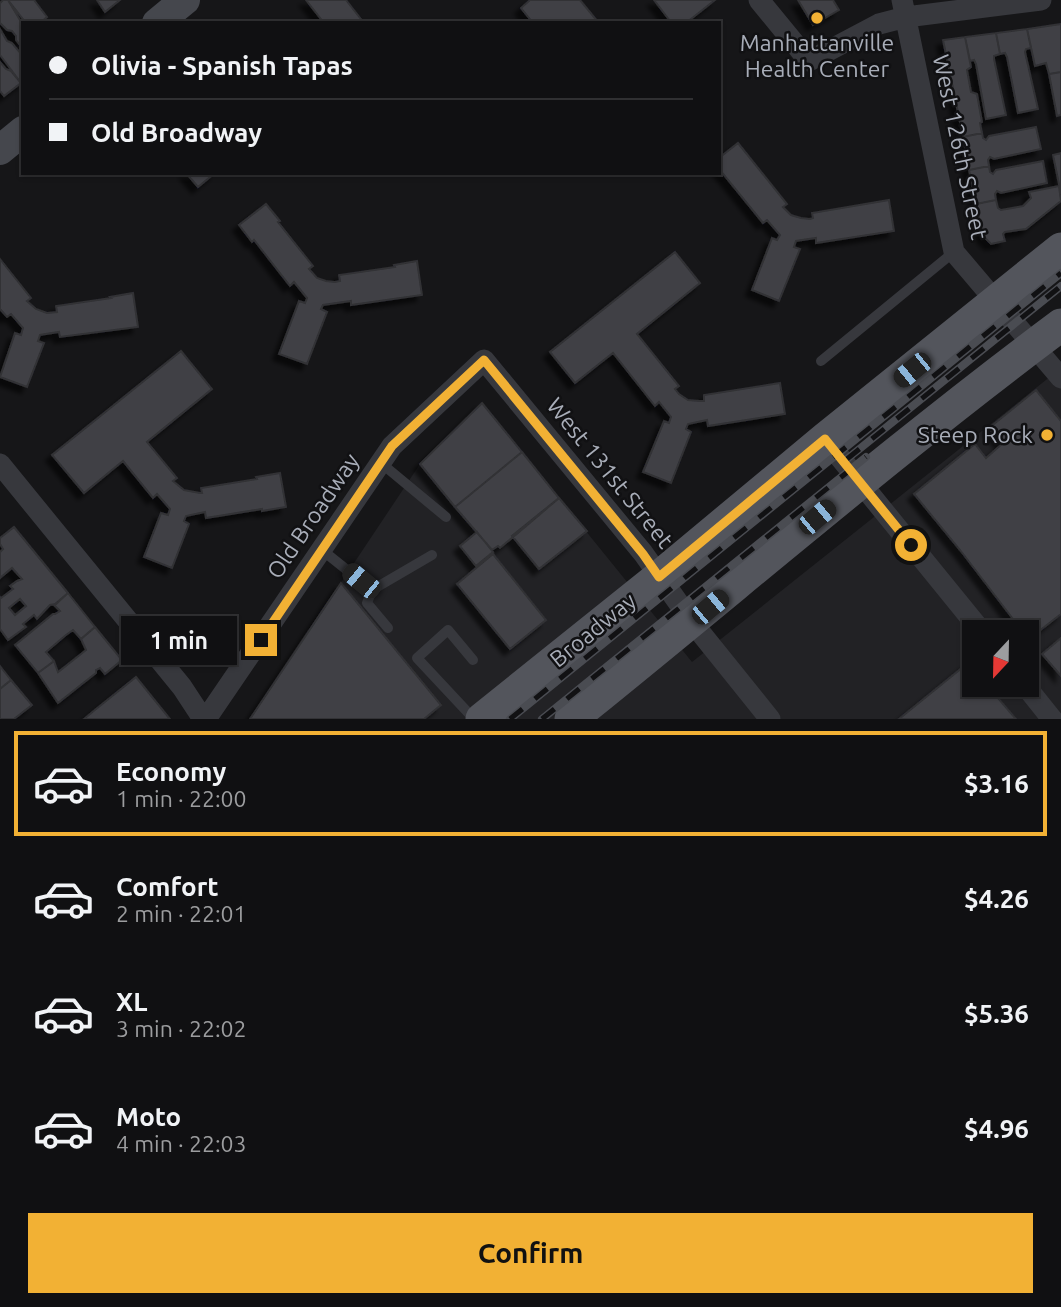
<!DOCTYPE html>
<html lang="en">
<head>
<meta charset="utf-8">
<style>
	body { margin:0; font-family:Ubuntu,sans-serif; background:#19191b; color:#f1f3f6; height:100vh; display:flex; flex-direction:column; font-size:26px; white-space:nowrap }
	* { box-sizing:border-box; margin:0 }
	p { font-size:23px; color:#9c9d9f }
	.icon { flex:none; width:38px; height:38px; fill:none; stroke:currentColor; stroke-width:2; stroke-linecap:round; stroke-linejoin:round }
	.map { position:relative; height:719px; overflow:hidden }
	.drawer { display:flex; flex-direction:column; background:#101012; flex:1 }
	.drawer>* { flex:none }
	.hud { position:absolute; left:21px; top:21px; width:700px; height:154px; border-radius:0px; box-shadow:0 2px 5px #0004,0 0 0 2px #303032; display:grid; align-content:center; height:154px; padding:0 28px; background:#101012 }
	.needle { width:46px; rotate:202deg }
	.buttons { position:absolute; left:962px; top:620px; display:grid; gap:14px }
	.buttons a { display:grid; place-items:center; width:77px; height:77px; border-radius:0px; background:#101012; box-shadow:0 2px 5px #0004,0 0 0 2px #303032; font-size:35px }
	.end { position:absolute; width:32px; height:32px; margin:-16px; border:9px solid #f2b134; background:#111; box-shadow:0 0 0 4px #111 }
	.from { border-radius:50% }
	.bubble { position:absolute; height:49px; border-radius:0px; background:#101012; box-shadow:0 2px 5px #0004,0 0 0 2px #303032; font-size:23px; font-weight:700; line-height:49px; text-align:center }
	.car { position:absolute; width:21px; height:42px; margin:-21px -10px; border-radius:9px; box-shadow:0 0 5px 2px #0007; background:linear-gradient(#222 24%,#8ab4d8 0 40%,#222 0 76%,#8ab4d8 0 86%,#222 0) }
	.hud b { display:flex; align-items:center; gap:24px; height:66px; font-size:26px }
	.hud b+b { border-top:2px solid #303032 }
	.hud i { width:18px; height:18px; background:#f1f3f6 }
	ul { padding:12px 0 0; list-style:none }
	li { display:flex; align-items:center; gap:21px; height:105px; margin:0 14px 10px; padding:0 14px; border:4px solid transparent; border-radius:0px }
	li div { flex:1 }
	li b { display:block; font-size:26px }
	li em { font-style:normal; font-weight:700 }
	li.current { border-color:#f2b134 }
	li>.icon { width:63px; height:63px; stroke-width:1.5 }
	.button { display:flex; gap:14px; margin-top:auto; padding:14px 28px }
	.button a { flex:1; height:80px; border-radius:0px; background:#f2b134; color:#111; font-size:28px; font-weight:700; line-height:80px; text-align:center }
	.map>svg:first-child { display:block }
	.built { fill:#222225; fill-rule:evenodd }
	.building { fill:#404145; stroke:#303034; stroke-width:2; fill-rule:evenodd; filter:url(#shadow) }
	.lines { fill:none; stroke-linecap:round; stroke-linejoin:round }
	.service { stroke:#37383d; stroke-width:10 }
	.minor { stroke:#37383d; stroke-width:21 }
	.secondary { stroke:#45474d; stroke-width:30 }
	.primary { stroke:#53555c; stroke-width:33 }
	.rail-casing { stroke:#4a4c52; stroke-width:8 }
	.rail { stroke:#111113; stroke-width:5; stroke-dasharray:16; stroke-linecap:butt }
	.route { stroke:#f2b134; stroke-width:9 }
	.poi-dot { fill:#f2b134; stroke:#111113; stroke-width:2.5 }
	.labels { text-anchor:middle; stroke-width:5; stroke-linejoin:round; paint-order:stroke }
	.poi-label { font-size:23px; fill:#a8adb8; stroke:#111113 }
	.street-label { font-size:23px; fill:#a8adb8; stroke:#111113 }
</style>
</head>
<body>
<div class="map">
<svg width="1061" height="719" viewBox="0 0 1061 719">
	<defs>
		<filter id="shadow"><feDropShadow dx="-6" dy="6" stdDeviation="2" flood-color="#0009"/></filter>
	</defs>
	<rect width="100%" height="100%" fill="#161618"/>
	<path class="built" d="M1061,368V719H250L420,464L482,403L692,662ZM975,632H1027V684H975Z"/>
	<path class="building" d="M3,0H8L20,20L23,27V49L16,40V36L12,31L7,30L0,23V3Z
		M8,0H34L47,17L40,23H26Z
		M97,0H120L105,12Z
		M306,0H346L364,23H324Z
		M530,0H580L599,23H533L521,8Z
		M654,0H715L686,23H667L670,21Z
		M798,0H833L839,10L813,25Z
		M1061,24V72L1049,74L1046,63L1035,66L1027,29Z
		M0,29L7,41L12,43L23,56V81L21,83L0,55Z
		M1027,29L1031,48L1026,49L1025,52L1038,109L1018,113L1007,57L1005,53L1000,54L996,33Z
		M996,33L1000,54L994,56V59L1006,115L986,119L976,64L974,60L970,61L965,37Z
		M965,37L971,67L967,70L971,92L977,94L982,122L980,123L982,133L963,137L943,40Z
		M0,62L6,69L11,71L21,83L4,96L0,91Z
		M1061,72V115L1057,116L1049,74Z
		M1036,127L1041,149L994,159L990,157L988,160L989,166L969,170L963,137L982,133L983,138L986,140L989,136Z
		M738,143L787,204L783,207L791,215L801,218L810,219L813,218L812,213L889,200L894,231L816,243V238L796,241L794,247L800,249L779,301L752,290L772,238L777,240L780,235L767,220L763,223L719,169V158Z
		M1061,153V194L1053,155Z
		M1043,161L1047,183L1001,193L997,191L995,194L996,200L976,204L969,170L989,166L990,172L993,174L996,170Z
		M186,173H215L198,187Z
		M1059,186L1061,201L1026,229L1005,232L1003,234L1005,241L991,244L983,236L976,204L996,200L998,208L1001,210L1023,206L1031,198L1029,192Z
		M266,204L280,221L278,222L313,266L309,269L317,278L326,281L335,282L340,281L339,275L395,267L394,265L417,261L422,295L351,305V301L323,305L321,309L327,312L307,364L279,354L299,301L305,303L307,298L294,282L290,286L254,240L252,242L239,225Z
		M675,252L700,283L637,334L679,386L675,389L679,394L688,400L700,401H704V395L780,383L785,414L708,426L707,420L688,424L686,429L691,432L671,483L643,472L664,421L669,423L671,417L659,402L655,406L613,353L575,383L550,352Z
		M0,259L31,298L27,301L36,309L47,313L57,312L56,306L111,298L110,297L133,293L138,327L60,337L59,332L40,335L38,341L44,343L27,387L0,377L15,333L21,335L23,328L11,314L7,317L0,309Z
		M181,351L212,389L147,442L177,478L173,481L184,490L200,493H202L201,488L257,479L256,477L280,473L286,507L262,511V509L206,518L205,512L186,516L184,521L189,524L172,568L144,557L161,513L168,515L170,509L157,494L153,498L123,461L84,493L52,455Z
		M1036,390L1061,421V614L1029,639L1027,632H1023L960,550L914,494L975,444L986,458L1002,444L989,428Z
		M482,403L522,452L455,507L420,464Z
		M522,452L559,498L500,548L498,546L492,550L455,507Z
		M559,498L587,531L539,569L512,536Z
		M14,527L68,593L56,604L50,605L37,619L34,615L23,624L26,627L8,640L0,629V597L1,598L13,589L10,586L17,581L22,579L12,568L0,578V552L3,549L0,544V538ZM20,599L26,606L15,615L9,608Z
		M477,532L493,552L476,566L460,546Z
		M493,554L546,620L510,649L457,584Z
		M341,583L441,705L424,719H250Z
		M68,593L95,627L81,639L73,630L66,635L46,652L54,661L38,673L15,645L53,614H55L60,611L54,605Z
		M95,627L122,660L105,674L100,668L96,670V673L58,703L38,673L54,661L58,672L86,650L81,639Z
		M1061,638V676L1042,654Z
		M968,663L975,671V684H986L1016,719H899Z
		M0,666L11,680L0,689Z
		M136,677L170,719H84L96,709Z
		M11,680L32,705L14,719H0V689Z"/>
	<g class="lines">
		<path class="service" d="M821,361L954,252
			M381,463L446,517
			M322,550L372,590L432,555
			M372,590L367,603L388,628
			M473,660L448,630L417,658L474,719"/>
		<path class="minor" d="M759,0L809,61L879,24L906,17L1041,0
			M902,0L954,252L1061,378
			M825,439L982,632
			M0,464L182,687L203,719
			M1024,684L1052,719
			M206,719L392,446L484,360L643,553L692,622L770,719"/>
		<path class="secondary" d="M157,23L185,0
			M0,150L23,131"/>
		<path class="primary" d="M482,719L659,577L825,439L1061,249
			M571,719C734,588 893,450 1061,325"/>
		<defs>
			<path id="rail" d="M847,459L1061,286
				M510,719L1061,273
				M542,719L866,457"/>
		</defs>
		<use href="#rail" class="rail-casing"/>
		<use href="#rail" class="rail"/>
	</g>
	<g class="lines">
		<path class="route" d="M261,640L392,446L484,360L643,554L659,577L825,439L911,545"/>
	</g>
	<g class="poi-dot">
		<circle cx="817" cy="18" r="7"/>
		<circle cx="1047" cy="435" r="7"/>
	</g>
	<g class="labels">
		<g class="poi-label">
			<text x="817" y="51">Manhattanville<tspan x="817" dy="26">Health Center</tspan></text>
			<text x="1033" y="443" text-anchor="end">Steep Rock</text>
		</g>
		<g class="street-label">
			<text transform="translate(960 147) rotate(78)" y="8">West 126th Street</text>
			<text transform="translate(610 473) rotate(51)" y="8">West 131st Street</text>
			<text transform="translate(313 516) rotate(-56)" y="8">Old Broadway</text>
			<text transform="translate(593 630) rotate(-39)" y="8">Broadway</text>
		</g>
	</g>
</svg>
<div class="buttons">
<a><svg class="needle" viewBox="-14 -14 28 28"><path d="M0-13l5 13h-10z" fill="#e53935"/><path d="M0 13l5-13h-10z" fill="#9c9d9f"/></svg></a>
</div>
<i class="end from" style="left:911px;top:545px"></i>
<i class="end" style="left:261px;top:640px"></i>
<div class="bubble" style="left:121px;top:616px;width:116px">1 min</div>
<i class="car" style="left:912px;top:370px;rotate:231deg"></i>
<i class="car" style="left:817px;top:517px;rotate:50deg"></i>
<i class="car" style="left:361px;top:581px;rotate:309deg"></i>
<i class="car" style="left:710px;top:607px;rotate:50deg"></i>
<div class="hud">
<b><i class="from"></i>Olivia - Spanish Tapas</b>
<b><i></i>Old Broadway</b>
</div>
</div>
<section class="drawer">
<ul>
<li class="current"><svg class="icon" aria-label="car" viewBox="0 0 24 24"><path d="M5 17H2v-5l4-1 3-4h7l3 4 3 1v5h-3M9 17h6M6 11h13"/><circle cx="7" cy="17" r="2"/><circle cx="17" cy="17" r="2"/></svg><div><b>Economy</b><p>1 min · 22:00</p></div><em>$3.16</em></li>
<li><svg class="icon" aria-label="car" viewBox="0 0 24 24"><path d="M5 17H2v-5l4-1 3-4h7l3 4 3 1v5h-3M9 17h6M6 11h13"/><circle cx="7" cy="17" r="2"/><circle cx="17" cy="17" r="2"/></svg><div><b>Comfort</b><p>2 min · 22:01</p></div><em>$4.26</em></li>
<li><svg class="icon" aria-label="car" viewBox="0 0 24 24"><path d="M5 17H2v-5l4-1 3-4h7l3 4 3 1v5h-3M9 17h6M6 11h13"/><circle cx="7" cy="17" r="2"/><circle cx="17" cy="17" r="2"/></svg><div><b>XL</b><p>3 min · 22:02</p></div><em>$5.36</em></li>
<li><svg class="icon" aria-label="car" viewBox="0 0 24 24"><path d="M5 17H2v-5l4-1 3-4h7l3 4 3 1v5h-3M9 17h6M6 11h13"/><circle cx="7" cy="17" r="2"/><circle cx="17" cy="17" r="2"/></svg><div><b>Moto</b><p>4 min · 22:03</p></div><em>$4.96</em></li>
</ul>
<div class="button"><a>Confirm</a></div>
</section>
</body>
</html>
